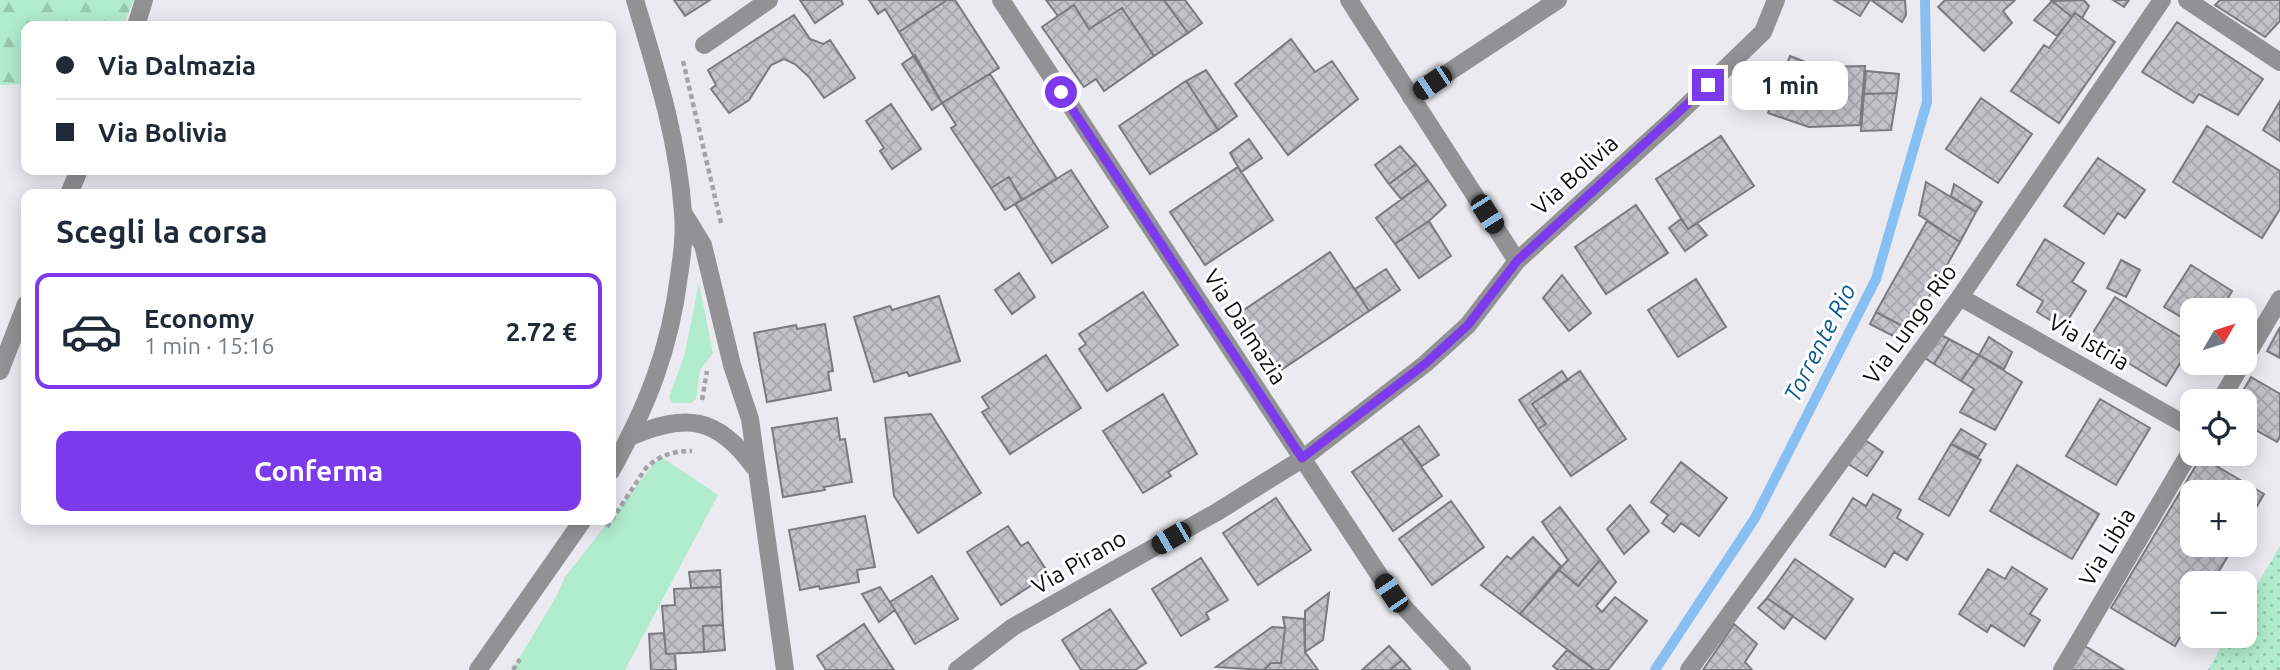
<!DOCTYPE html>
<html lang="it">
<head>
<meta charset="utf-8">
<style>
	body { margin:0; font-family:Ubuntu,sans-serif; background:#f6f6f7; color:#1f2937; height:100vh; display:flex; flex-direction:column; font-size:26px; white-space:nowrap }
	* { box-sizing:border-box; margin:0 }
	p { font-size:23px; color:#747a83 }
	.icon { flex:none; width:38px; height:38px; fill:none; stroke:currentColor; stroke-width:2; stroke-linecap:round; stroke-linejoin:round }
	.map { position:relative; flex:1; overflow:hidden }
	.details { position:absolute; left:21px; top:189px; width:595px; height:336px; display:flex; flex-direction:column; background:#fff; border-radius:14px; box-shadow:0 4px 18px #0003 }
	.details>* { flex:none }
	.hud { position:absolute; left:21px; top:21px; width:595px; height:154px; border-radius:14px; box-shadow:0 4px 18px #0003; display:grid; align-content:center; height:154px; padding:0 35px; background:#fff }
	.needle { width:46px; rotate:51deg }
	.fabs { position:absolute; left:2180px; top:298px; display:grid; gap:14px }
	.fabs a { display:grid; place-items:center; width:77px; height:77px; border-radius:14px; background:#fff; box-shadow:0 4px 18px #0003; font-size:35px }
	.end { position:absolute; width:32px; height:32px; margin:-16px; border:9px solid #7c3aed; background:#fff; box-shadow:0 0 0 4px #fff }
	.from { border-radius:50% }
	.bubble { position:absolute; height:49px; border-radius:14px; background:#fff; box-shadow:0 4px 18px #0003; font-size:23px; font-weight:700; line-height:49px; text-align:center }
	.car { position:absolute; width:21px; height:42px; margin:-21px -10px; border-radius:9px; box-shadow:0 0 5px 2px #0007; background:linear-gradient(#222 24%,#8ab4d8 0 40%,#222 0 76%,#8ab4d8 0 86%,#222 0) }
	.hud b { display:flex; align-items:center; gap:24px; height:66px; font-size:26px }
	.hud b+b { border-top:2px solid #e0e1e3 }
	.hud i { width:18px; height:18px; background:#1f2937 }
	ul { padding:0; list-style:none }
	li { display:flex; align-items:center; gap:21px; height:116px; margin:0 14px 10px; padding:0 21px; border:4px solid transparent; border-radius:14px }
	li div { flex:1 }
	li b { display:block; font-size:26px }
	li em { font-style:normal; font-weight:700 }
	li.active { border-color:#7c3aed }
	li>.icon { width:63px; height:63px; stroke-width:1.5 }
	h2 { padding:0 35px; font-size:32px; line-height:84px }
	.button { display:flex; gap:14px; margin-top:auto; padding:14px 35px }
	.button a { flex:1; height:80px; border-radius:14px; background:#7c3aed; color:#fff; font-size:28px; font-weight:700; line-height:80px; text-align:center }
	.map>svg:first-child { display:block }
	.grass { fill:#b1ecce }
	.forest { fill:url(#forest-firs) }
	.park { fill:url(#park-dots) }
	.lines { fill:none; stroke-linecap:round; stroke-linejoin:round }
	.stream { stroke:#88bff2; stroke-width:10 }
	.building { fill:url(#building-cross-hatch); stroke:#7a7a7f; stroke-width:2 }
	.path { stroke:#a4a3a8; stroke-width:4.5; stroke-dasharray:5 3.5; stroke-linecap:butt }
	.service { stroke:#929193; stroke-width:18 }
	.minor { stroke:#929193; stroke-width:18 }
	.tertiary { stroke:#929193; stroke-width:18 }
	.route { stroke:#7c3aed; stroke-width:9 }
	.labels { text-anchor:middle; stroke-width:6; stroke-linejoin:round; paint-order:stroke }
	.street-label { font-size:23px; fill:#0c0b0d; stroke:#fff }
	.water-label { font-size:24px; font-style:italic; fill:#055a93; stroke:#fff }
</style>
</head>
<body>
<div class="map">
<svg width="2280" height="670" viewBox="0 0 2280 670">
	<defs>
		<pattern id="forest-firs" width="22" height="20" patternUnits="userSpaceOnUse" patternTransform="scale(1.75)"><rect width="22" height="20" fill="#b1ecce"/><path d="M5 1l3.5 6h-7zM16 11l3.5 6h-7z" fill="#97c9b0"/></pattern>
		<pattern id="park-dots" width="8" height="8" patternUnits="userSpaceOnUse" patternTransform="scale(1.75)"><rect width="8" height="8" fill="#b1ecce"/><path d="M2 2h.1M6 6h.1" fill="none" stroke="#97c9b0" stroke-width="1.8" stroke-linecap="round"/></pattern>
		<pattern id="building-cross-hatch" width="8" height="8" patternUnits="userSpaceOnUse" patternTransform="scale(1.75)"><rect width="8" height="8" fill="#c3c2c8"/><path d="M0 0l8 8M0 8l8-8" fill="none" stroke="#a6a5ab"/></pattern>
	</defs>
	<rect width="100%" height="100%" fill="#ebeaf0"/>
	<path class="grass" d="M699,283L713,353L700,370L696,399L691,403H672L669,397L684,357Z
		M660,456L718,495L625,670H512L556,597L565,577Z"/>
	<path class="forest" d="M0,0H134L123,26H26V84L0,85Z"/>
	<path class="park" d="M2280,546V670H2208L2228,635H2245V605Z"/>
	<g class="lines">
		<path class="stream" d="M1655,670L1755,518L1876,279L1927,102L1925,0"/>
	</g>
	<path class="building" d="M674,0H710L685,16Z
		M800,0H841L843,4L815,23Z
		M869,0H947L899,32L885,9L878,14Z
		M947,0H955L999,68L942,103L899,32Z
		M1046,0H1164L1188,33L1154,56L1122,8L1089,29L1074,5L1058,16Z
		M1164,0H1185L1202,23L1188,33Z
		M1834,0H1870L1860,16Z
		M1871,0H1905L1906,15L1902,22Z
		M1945,0H2015L2003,11L2012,23L1984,51L1938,7Z
		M2084,0L2089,6L2082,18L2075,13L2072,17L2052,1Z
		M2113,0H2129L2124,7Z
		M2220,0H2280V21L2265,37L2215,5Z
		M2052,1L2072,17L2057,36L2034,20Z
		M1074,5L1089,29L1122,8L1154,56L1104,91L1096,79L1084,87L1042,27Z
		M2075,13L2115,42L2059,123L2011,91L2044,45L2049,48Z
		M794,15L810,39L823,44L830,40L855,78L824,98L809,77L795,64L784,59L771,65L749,100L729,113L711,89L716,85L708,70Z
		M2177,22L2263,79L2238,115L2199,94L2193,103L2142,72Z
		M1291,39L1315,72L1332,61L1358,99L1288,155L1235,84Z
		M915,55L942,103L932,110L902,64Z
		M1790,56L1818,67L1865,66L1860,125L1809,127L1768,113Z
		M1206,70L1237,116L1218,130L1186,81Z
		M1866,71L1899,74L1897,93L1864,94Z
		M990,74L1057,179L1022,200L1009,177L991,188L951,128L956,125L942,103Z
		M1186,81L1218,130L1150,174L1119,126Z
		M1897,93L1891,130L1861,131L1864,94Z
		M1981,98L2032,134L1998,183L1946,149Z
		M2280,101V141L2263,130Z
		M891,104L921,149L892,169L880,151L884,148L866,121Z
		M2207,126L2280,171V209L2262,238L2173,182Z
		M1721,136L1754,186L1688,229L1656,179Z
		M1249,139L1262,158L1241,172L1230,153Z
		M1400,146L1416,164L1389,184L1375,165Z
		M2098,158L2145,190L2125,218L2118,213L2104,234L2064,206Z
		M1416,164L1428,180L1401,199L1389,184Z
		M1238,167L1273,220L1205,265L1170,212Z
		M1071,170L1108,227L1052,263L1015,204Z
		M1009,177L1022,200L1005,210L991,188Z
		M1428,180L1446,205L1429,221L1395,244L1376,218Z
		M1926,182L1976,212L1960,242L1919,215Z
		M1954,184L1982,202L1976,212L1951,196Z
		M1636,205L1668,253L1606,294L1575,247Z
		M1681,219L1688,229L1697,223L1707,235L1685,251L1669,228Z
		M1429,221L1451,256L1419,278L1395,244Z
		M1927,221L1960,242L1910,330L1876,312Z
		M2045,239L2084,263L2072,282L2086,291L2063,328L2037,312L2043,301L2017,285Z
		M1330,252L1369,311L1272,376L1232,318Z
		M2121,260L2140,270L2126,297L2107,288Z
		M2191,265L2232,291L2221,310H2208L2204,307L2203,310H2193V324L2164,307Z
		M1386,269L1400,290L1369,311L1355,289Z
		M1019,273L1035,297L1012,314L995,290Z
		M1562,275L1591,313L1569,331L1543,298Z
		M1696,279L1726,327L1678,357L1648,310Z
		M1143,292L1178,345L1107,391L1079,349L1086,344L1079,334Z
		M939,296L960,361L909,376L907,372L874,382L854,317L890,306L892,310Z
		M2115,297L2192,344L2166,386L2089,339Z
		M1876,312L1910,330L1903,341L1870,324Z
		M825,324L833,371L828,372L831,390L767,402L754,333L796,325L797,329Z
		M2280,327V358L2267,351Z
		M1941,335L1949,339L1934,364L1925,358Z
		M1989,337L2012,352L2004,369L1979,355Z
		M1949,339L1979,355L1961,381L1934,364Z
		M1046,355L1081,408L1010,454L982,412L989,408L982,397Z
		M1979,355L2022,382L1995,430L1960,412L1974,389L1961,381Z
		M1562,371L1568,380L1532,404L1546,424L1538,429L1519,400Z
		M1580,371L1626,439L1571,476L1538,429L1546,424L1532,404Z
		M2251,377L2280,394V437L2277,442L2245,424V401H2237Z
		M1163,394L1197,454L1168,472L1171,476L1143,493L1103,431Z
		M2100,399L2150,428L2116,485L2066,456Z
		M931,414L981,493L918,533L894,496L885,418Z
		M837,418L840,440L845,439L852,482L824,487L825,490L783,497L772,428Z
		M1419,426L1439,455L1422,466L1401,438Z
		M1961,429L1986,444L1978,457L1951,444Z
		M1401,438L1442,496L1393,531L1352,472Z
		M1862,438L1883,452L1867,476L1845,462Z
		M1951,444L1981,460L1949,516L1919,499Z
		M2201,457L2264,494L2245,527V492H2193V544H2235L2212,583H2193V615L2175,646L2111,608Z
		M1681,462L1727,498L1699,536L1681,523L1674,532L1662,523L1668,515L1651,502Z
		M2017,465L2099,514L2072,559L1990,511Z
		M1873,494L1901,510L1897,518L1923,534L1907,560L1894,552L1885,567L1830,535L1853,498L1866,506Z
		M1276,498L1311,550L1258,585L1223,533Z
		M1451,501L1484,547L1432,585L1399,539Z
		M1630,505L1649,531L1624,554L1607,529Z
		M1560,507L1600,560L1578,586L1559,570L1568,560L1542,522Z
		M865,516L875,567L857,570L859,582L820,589L819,586L800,590L789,530Z
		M1008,526L1021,546L1028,542L1049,574L1001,605L967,552Z
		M1533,537L1561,566L1520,614L1481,585L1507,556L1511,559Z
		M1201,558L1228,600L1206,613L1209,619L1181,636L1152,589Z
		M1795,559L1853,599L1825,639L1767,598Z
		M1600,560L1616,582L1596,606L1602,612L1615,597L1647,621L1608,670H1595L1520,614L1559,570L1578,586Z
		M2012,567L2047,589L2030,614L2040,620L2024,646L1991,625L1987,632L1959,614L1988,569L2005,579Z
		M720,570L721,587L691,588L689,572Z
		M932,576L958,619L915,644L890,602Z
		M721,587L723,625L703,626L704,652L666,654L662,606L675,605L674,589Z
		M880,587L895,610L879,622L862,594Z
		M1329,593L1323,640L1305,652V611Z
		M1767,598L1793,616L1784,629L1758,608Z
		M1110,609L1146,663L1135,670H1081L1062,640Z
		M1283,617L1304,619L1305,652L1318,670H1264L1271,663H1281L1285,628Z
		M864,624L894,670H826L817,656Z
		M1734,624L1757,644L1745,662L1752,670H1703Z
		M723,625L725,650L704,652L703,626Z
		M1272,627L1285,628L1281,663H1271L1264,670L1216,667Z
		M664,633L666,654H675L676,670H651L649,634Z
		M1389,646L1402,660L1390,670H1362Z
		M2085,646L2124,670H2070Z
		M1567,650L1595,670H1558L1553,666Z
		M1402,660L1411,670H1390Z"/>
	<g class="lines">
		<path class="path" d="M683,61L721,223
			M702,400L707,371
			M607,527L646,468C660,455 673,451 692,451
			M513,670L520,659"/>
		<path class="service" d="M1411,97L1558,0"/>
		<path class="minor" d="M1001,0L1391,593L1462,670
			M1349,0L1517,261
			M2187,0L2280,62
			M136,26L144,0
			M704,45L769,0
			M69,194L79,170
			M684,214L703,245L732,365L750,419L785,670
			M1960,297L2193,429
			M2245,358L2280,299
			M0,371L26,304
			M2220,401L2243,362
			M630,437C686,413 717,416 754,467
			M957,670L1013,627L1217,512L1302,459L1425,364L1468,325L1517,261L1672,120L1763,32L1776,0
			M1689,670L1960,297L2162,0
			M2062,670L2193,447"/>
		<path class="tertiary" d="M611,471C647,407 670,349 679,276C682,255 685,234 683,213C678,139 656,70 635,0
			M478,670L583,520"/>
	</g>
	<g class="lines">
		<path class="route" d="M1061,92L1302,458L1425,364L1468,325L1517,261L1708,85"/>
	</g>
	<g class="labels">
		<g class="street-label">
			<text transform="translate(1575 175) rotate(-42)" y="8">Via Bolivia</text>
			<text transform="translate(1910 324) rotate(-54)" y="8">Via Lungo Rio</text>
			<text transform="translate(1245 327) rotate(57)" y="8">Via Dalmazia</text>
			<text transform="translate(2089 342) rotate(30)" y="8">Via Istria</text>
			<text transform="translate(2107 547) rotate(-59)" y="8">Via Libia</text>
			<text transform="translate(1079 562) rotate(-30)" y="8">Via Pirano</text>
		</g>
		<g class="water-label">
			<text transform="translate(1820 343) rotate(-63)" y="8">Torrente Rio</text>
		</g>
	</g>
</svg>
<div class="fabs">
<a><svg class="needle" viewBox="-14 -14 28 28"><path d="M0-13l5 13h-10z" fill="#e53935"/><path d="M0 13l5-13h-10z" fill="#747a83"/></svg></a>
<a><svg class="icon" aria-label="locate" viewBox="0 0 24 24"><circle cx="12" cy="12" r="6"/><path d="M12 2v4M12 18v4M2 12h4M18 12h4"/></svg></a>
<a>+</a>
<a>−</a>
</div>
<i class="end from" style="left:1061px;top:92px"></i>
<i class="end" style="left:1708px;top:85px"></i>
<div class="bubble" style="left:1732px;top:61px;width:116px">1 min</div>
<i class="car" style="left:1432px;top:83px;rotate:236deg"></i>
<i class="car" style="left:1487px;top:214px;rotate:147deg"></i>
<i class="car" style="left:1171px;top:538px;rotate:240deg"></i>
<i class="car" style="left:1391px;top:593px;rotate:326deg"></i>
<div class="hud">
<b><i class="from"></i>Via Dalmazia</b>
<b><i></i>Via Bolivia</b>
</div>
<section class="details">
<h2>Scegli la corsa</h2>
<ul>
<li class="active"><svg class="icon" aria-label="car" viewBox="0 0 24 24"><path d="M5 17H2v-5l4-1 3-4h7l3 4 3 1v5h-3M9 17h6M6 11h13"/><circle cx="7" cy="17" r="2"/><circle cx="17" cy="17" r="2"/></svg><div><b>Economy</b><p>1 min · 15:16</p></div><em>2.72 €</em></li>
</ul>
<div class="button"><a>Conferma</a></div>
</section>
</div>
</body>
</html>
